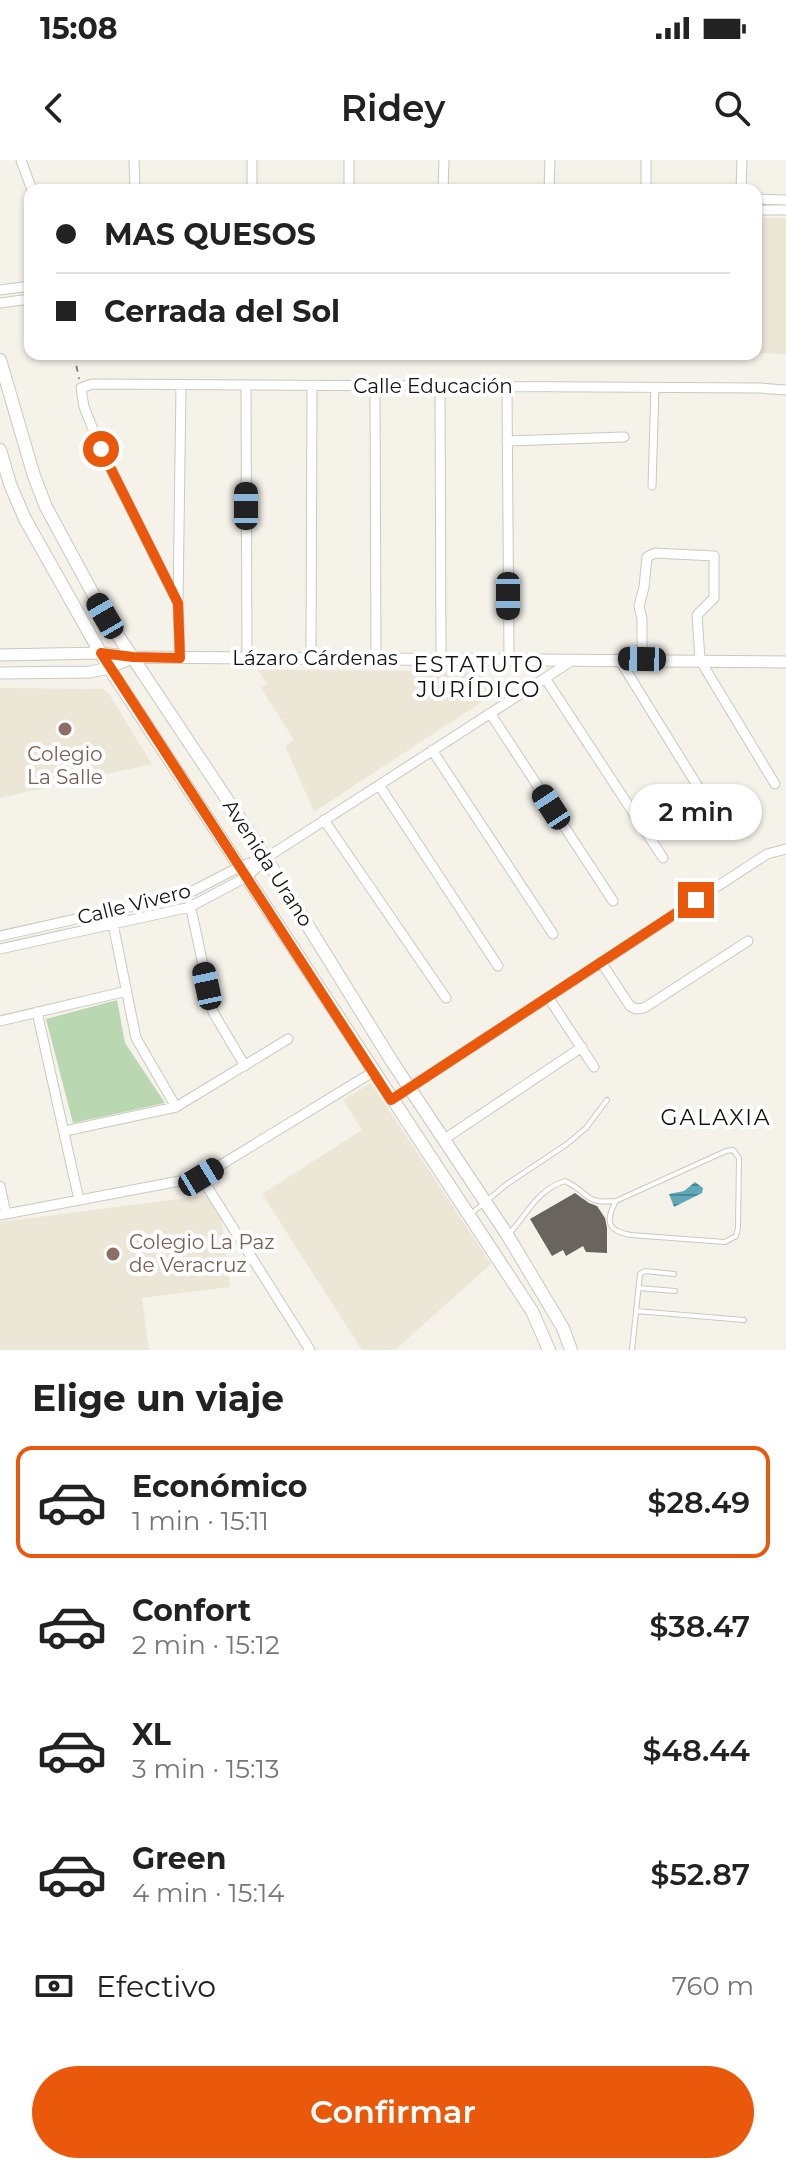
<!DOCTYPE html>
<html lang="es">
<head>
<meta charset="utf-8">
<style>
	body { margin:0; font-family:Montserrat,sans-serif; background:#f6f6f6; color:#222; height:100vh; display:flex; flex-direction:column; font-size:30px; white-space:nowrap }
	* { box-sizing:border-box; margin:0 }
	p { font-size:26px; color:#767676 }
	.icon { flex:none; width:44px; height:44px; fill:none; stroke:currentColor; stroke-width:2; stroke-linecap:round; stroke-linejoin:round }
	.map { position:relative; height:1190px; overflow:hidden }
	.sheet { display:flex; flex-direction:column; background:#fff; flex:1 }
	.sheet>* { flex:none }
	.top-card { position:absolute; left:24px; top:24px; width:738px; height:176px; border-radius:16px; box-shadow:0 2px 6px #0004; display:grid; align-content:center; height:176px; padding:0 32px; background:#fff }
	.end { position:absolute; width:36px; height:36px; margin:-18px; border:10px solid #ea580c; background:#fff; box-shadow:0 0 0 4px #fff }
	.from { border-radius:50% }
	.bubble { position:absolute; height:56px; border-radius:28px; background:#fff; box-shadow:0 2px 6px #0004; font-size:26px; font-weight:600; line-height:56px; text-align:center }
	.car { position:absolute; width:24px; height:48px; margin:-24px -12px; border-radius:10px; box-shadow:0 0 6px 2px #0007; background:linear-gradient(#222 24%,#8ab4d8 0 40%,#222 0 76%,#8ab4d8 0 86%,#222 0) }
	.top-card b { display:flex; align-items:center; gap:28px; height:76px; font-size:30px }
	.top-card b+b { border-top:2px solid #e0e0e0 }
	.top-card i { width:20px; height:20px; background:#222 }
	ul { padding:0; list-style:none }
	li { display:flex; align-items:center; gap:24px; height:112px; margin:0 16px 12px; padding:0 16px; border:4px solid transparent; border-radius:16px }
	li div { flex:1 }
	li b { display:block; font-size:30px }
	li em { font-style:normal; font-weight:600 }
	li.current { border-color:#ea580c }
	li>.icon { width:72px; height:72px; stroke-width:1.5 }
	h2 { padding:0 32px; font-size:36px; line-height:96px }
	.pay { display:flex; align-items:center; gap:20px; height:88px; padding:0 32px; font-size:30px }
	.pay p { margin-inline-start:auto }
	.primary-button { display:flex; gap:16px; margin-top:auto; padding:16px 32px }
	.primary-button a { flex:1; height:92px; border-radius:48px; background:#ea580c; color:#fff; font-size:32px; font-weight:600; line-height:92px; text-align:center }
	.status { display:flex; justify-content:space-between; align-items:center; height:56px; padding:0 40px; background:#fff; direction:ltr }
	.status svg { height:22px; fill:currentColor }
	header { display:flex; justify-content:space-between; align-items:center; height:104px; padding:0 32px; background:#fff; font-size:36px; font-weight:600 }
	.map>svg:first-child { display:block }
	.built { fill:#ece6d7 }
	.green { fill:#b9d7b1 }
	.water { fill:url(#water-rules) }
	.building { fill:#69645e }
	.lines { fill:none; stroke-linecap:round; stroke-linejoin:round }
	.service-casing { stroke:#cbc8c0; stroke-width:6 }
	.pedestrian-casing { stroke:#cbc8c0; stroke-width:9 }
	.minor-casing { stroke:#cbc8c0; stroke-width:11 }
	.tertiary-casing { stroke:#cbc8c0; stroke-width:13 }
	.secondary-casing { stroke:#cbc8c0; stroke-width:14 }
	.path { stroke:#85837d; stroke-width:2; stroke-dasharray:6 6; stroke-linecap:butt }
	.service { stroke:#fff; stroke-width:4 }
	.pedestrian { stroke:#fff; stroke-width:7 }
	.minor { stroke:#fff; stroke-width:9 }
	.tertiary { stroke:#fff; stroke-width:11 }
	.secondary { stroke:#fff; stroke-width:12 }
	.route { stroke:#ea580c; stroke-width:10 }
	.education-dot { fill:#8d6e63; stroke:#fff; stroke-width:3 }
	.labels { text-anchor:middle; stroke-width:8; stroke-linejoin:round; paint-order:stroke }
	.street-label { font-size:20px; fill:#141310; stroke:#fff }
	.education-label { font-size:20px; fill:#785e54; stroke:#fff }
	.neighbourhood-label { font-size:22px; letter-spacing:2px; fill:#141310; stroke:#fff }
</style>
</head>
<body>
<div class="status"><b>15:08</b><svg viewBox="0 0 49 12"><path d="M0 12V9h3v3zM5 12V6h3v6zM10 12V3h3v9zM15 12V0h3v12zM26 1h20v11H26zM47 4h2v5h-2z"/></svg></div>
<header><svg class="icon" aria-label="back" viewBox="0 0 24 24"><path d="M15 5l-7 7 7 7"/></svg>Ridey<svg class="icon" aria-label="search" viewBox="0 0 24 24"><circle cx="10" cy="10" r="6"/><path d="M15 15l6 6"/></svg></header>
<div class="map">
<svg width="786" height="1190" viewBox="0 0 786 1190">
	<defs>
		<pattern id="water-rules" width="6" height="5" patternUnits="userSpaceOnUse" patternTransform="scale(2)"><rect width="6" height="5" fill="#5fa8b9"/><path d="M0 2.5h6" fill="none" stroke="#4d8895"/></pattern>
	</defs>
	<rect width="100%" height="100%" fill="#f5f2ea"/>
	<path class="built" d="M756,58H786V194L756,193Z
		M258,510L480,511L494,534L314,652L285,586L294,580L261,528L267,524Z
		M0,528L103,529L109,534L152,604L0,638Z
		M371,923L491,1104L395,1190H362L262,1034L362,970L343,940Z
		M218,1034L230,1127L142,1138L149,1190H0V1062Z"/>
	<path class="green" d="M117,840L125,883L165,943L73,963L46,859Z"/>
	<path class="water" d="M695,1022L703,1028L702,1033L674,1047L669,1034L684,1031Z"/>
	<path class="building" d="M575,1033L589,1043L597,1046L605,1058L607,1068V1093L586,1092L583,1086L566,1096L563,1090L552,1096L530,1059Z"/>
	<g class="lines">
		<defs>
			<path id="service" d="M472,1053L507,1024L567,984L586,968L607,940
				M509,1074C528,1053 537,1030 565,1021C591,1033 582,1044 616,1041L726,991L733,990L739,998L738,1068L736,1076L725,1082L631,1075C607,1071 605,1061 616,1041
				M639,1128L675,1131
				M636,1151L744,1160
				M632,1190L640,1114L645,1111L674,1114"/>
			<path id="pedestrian" d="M652,326L655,227"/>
			<path id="minor" d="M21,0L32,30
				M134,0L135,30
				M252,30V0
				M349,30V0
				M443,30L444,0
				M549,30L550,0
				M646,30V0
				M741,30L742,0
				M756,39L786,40
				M756,50H786
				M0,130L30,126
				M0,143L30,139
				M246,225L247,498
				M375,226L376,498
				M440,226L441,498
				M507,226L509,498
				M507,281L624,277
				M178,443L101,289L84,247L81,228L92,224L760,228L786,230
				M180,498L178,443L181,225
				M311,498L312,226
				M619,499L721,664
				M642,499V459L639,446L644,427L647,397L655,393L714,396V438L697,455L700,500L775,624
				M545,518L663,698
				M490,553L613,741
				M432,590L553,774
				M379,625L498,806
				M324,660L446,838
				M190,744L213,852L245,906
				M112,759L136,878L176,947
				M0,776L187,734L241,706L263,699
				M0,789L190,747L248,716L266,698L573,500
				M601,802L630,846L636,849L644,848L748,781
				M548,837L594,907
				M37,852L79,1040
				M0,861L127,831
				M391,940L767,694L786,689
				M65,971L176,947L288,879
				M443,980L582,887
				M201,1017L310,1190
				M0,1026L6,1054
				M0,1055L201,1017L373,912"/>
			<path id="tertiary" d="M0,495L101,493L133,497L786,502
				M0,513L90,512L109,508L132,498"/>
			<path id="secondary" d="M0,200L34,316L46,347L105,456L266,698L391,900L508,1076L563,1168L571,1190
				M0,290L10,324L25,359L109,508L532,1151L549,1190"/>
		</defs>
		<use href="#service" class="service-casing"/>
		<use href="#pedestrian" class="pedestrian-casing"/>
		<use href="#minor" class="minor-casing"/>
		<use href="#tertiary" class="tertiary-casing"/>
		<use href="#secondary" class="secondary-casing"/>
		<path class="path" d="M74,194L79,219"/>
		<use href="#service" class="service"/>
		<use href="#pedestrian" class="pedestrian"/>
		<use href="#minor" class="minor"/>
		<use href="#tertiary" class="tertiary"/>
		<use href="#secondary" class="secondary"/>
	</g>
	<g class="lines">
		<path class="route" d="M101,289L178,443L180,498L133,497L101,493L391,940L696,740"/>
	</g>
	<g class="education-dot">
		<circle cx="65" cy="569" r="8"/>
		<circle cx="113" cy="1094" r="8"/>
	</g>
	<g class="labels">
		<g class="street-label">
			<text x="433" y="233">Calle Educación</text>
			<text x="315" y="505">Lázaro Cárdenas</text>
			<text transform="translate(268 703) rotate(57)" y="7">Avenida Urano</text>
			<text transform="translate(134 744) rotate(-14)" y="7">Calle Vivero</text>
		</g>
		<g class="education-label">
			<text x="65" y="601">Colegio<tspan x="65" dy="23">La Salle</tspan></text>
			<text x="129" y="1089" text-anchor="start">Colegio La Paz<tspan x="129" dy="23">de Veracruz</tspan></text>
		</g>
		<g class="neighbourhood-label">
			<text x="479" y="512">ESTATUTO<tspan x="479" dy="25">JURÍDICO</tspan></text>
			<text x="716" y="965">GALAXIA</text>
		</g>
	</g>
</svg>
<i class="end from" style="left:101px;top:289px"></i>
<i class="end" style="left:696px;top:740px"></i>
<div class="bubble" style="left:630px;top:624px;width:132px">2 min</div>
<i class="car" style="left:246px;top:346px;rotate:0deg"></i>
<i class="car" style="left:508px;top:436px;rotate:180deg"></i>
<i class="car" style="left:105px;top:456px;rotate:330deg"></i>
<i class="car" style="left:642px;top:499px;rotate:271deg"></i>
<i class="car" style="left:551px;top:647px;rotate:327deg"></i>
<i class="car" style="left:207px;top:826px;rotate:348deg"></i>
<i class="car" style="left:201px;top:1017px;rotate:59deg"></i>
<div class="top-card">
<b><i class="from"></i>MAS QUESOS</b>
<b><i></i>Cerrada del Sol</b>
</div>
</div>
<section class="sheet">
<h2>Elige un viaje</h2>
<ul>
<li class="current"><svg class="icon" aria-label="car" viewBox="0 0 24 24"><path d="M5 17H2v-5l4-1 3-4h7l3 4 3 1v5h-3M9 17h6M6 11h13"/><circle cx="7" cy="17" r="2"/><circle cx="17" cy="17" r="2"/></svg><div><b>Económico</b><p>1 min · 15:11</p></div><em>$28.49</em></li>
<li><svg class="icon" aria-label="car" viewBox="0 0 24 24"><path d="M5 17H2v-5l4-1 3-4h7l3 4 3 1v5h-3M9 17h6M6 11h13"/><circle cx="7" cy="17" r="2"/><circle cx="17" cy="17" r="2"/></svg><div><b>Confort</b><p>2 min · 15:12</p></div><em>$38.47</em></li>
<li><svg class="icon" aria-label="car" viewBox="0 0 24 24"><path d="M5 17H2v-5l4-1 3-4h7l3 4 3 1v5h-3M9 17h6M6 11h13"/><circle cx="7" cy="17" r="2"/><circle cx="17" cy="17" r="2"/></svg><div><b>XL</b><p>3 min · 15:13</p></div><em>$48.44</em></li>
<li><svg class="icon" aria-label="car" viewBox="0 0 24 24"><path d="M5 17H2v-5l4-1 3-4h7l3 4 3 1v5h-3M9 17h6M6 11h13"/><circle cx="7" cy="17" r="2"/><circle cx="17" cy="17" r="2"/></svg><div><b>Green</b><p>4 min · 15:14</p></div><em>$52.87</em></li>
</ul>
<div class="pay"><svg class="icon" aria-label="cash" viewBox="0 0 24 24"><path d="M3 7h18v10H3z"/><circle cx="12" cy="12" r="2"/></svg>Efectivo<p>760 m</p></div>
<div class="primary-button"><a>Confirmar</a></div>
</section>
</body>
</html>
